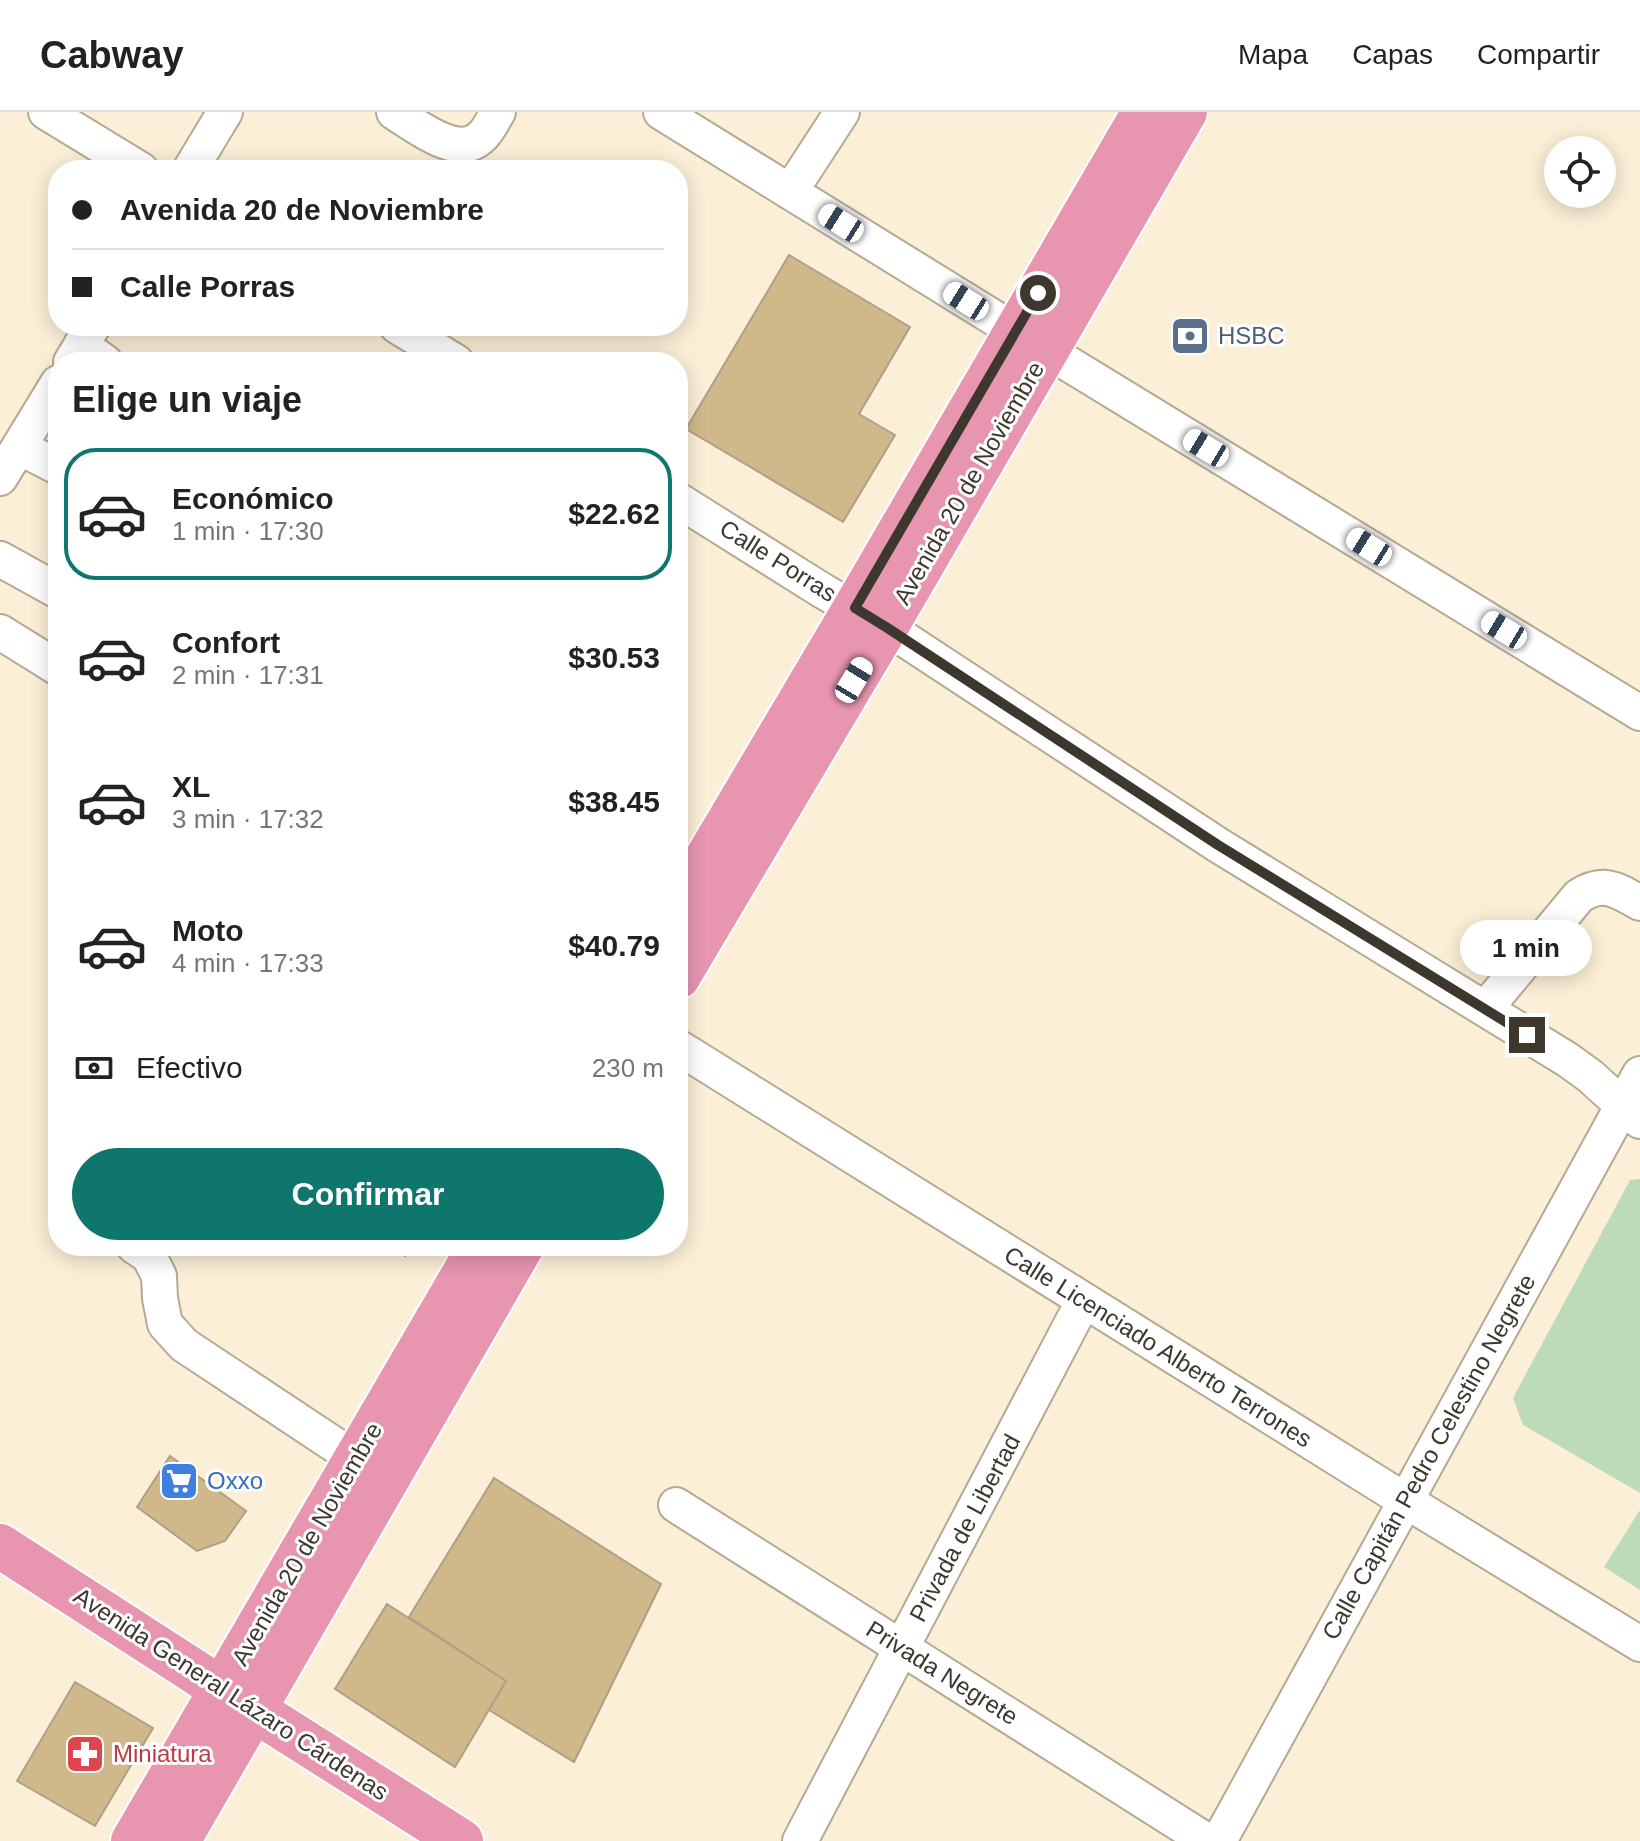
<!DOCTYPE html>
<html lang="es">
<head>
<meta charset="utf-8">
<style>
	body { margin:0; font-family:Arial,sans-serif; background:#f2f2f2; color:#222; height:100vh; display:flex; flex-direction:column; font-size:30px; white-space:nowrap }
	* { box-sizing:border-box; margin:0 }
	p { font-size:26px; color:#767676 }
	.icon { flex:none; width:44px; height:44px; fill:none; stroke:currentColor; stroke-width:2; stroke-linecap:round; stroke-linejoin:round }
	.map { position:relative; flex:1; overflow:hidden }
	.panel { position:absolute; left:48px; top:240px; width:640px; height:904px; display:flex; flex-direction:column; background:#fff; border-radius:32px; box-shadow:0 4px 20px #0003 }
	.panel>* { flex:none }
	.hud { position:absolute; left:48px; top:48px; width:640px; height:176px; border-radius:32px; box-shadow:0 4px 20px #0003; display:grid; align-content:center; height:176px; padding:0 24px; background:#fff }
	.fabs { position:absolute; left:1544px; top:24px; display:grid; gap:16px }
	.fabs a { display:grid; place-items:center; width:72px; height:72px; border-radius:50%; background:#fff; box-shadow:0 4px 20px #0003; font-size:40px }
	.end { position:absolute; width:36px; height:36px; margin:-18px; border:10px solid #3d372e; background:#fff; box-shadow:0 0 0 4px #fff }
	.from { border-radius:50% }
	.bubble { position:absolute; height:56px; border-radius:28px; background:#fff; box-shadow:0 4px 20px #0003; font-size:26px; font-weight:700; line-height:56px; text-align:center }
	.car { position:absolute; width:24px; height:48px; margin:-24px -12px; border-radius:10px; box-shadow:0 0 6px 2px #0007; background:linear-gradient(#fff 24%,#345 0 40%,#fff 0 76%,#345 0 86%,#fff 0) }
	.hud b { display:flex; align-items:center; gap:28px; height:76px; font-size:30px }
	.hud b+b { border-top:2px solid #e0e0e0 }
	.hud i { width:20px; height:20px; background:#222 }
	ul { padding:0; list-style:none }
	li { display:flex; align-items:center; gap:24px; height:132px; margin:0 16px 12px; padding:0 8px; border:4px solid transparent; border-radius:32px }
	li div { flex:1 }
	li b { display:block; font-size:30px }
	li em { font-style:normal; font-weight:700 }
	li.on { border-color:#0f766e }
	li>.icon { width:72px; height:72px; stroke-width:1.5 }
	h2 { padding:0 24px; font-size:36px; line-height:96px }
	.pay { display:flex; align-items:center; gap:20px; height:88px; padding:0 24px; font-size:30px }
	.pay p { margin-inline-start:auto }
	.action { display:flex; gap:16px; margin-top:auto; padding:16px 24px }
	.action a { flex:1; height:92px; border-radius:48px; background:#0f766e; color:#fff; font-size:32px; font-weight:700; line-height:92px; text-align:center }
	header { display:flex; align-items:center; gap:48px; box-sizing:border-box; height:112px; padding:0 40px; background:#fff; border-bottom:2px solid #e0e0e0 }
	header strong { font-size:38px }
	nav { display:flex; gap:44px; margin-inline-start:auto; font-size:28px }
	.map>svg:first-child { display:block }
	.green { fill:#bedbb9 }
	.building { fill:#d0b88b; stroke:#aca089; stroke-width:2 }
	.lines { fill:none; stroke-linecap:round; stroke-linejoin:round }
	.minor-casing { stroke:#b6a992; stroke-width:38 }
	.major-casing { stroke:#fff; stroke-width:48 }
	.minor { stroke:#fff; stroke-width:34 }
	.major { stroke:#e895b0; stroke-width:44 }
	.route { stroke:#3d372e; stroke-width:10 }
	.labels { text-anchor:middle; stroke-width:6; stroke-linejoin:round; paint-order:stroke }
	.service-label { font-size:24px; fill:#4e5e75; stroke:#fff; text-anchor:start }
	.street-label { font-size:24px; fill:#3d372e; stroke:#fff }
	.shop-label { font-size:24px; fill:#366cbe; stroke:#fff; text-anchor:start }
	.health-label { font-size:24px; fill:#be3a42; stroke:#fff; text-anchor:start }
</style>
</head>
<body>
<header>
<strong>Cabway</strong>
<nav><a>Mapa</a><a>Capas</a><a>Compartir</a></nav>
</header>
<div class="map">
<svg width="1640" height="1729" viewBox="0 0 1640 1729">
	<rect width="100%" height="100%" fill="#fcefd7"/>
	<path class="green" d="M1640,1067V1381L1523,1313L1513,1286L1630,1068Z
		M1640,1398V1478L1604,1455Z"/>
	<path class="building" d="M789,143L910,215L859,302L895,323L843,410L686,317Z
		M389,1134H412L405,1144Z
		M170,1344L246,1399L225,1429L197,1439L137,1395Z
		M494,1366L661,1472L574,1650L489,1598L506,1569L409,1505Z
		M387,1492L506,1569L455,1655L335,1577Z
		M75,1570L153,1616L95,1714L17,1669Z"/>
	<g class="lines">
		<defs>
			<path id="minor" d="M46,0L141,58
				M394,0C415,13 457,47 480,26C488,20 493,8 498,0
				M661,0L1046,238L1640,601
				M190,58L225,0
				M790,80L842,0
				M397,214L456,250
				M81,233L105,250
				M71,250L93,214
				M19,335L58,355
				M0,366L58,271
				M678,388L823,479L886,515L1218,733L1568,948L1590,964L1640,1009
				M0,447L58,479
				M0,520L58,556
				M1485,897L1579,784C1604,768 1617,778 1640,791
				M678,935L1406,1389L1640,1532
				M134,1134L149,1144L159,1164L160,1186L165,1212L184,1233L356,1347
				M676,1393L1207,1729
				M800,1729L1084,1188
				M1219,1729L1640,962"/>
			<path id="major" d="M678,795L855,496L1144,0
				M678,865L886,515L1185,0
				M0,1434L254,1598L461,1729
				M133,1729L480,1134
				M178,1729L522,1134"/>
		</defs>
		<use href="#minor" class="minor-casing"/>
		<use href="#major" class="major-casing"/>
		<use href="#minor" class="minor"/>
		<use href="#major" class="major"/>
	</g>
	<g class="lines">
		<path class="route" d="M1038,181L855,496L886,515L1218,733L1527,923"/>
	</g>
	<defs>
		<symbol id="bank-square" viewBox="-11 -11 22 22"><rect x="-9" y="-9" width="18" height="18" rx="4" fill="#5c6f8a" stroke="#fff"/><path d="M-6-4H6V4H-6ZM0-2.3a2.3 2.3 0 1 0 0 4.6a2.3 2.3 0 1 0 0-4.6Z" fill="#fff"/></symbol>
		<symbol id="supermarket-square" viewBox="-11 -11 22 22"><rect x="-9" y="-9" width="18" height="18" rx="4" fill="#3f7fe0" stroke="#fff"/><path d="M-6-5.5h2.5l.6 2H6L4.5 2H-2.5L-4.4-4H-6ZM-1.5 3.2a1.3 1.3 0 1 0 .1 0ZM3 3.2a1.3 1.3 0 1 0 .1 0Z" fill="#fff"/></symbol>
		<symbol id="pharmacy-square" viewBox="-11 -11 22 22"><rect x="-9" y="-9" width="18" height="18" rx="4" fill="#e0444e" stroke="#fff"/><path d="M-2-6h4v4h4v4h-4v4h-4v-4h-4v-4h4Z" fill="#fff"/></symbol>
	</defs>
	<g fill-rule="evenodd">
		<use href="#bank-square" x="1168" y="202" width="44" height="44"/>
		<use href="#supermarket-square" x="157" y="1347" width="44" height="44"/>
		<use href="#pharmacy-square" x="63" y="1620" width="44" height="44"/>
	</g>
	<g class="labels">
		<g class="service-label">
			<text x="1218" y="232">HSBC</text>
		</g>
		<g class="street-label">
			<text transform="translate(969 371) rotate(-60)" y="8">Avenida 20 de Noviembre</text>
			<text transform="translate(778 449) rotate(32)" y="8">Calle Porras</text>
			<text transform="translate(1158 1235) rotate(32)" y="8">Calle Licenciado Alberto Terrones</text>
			<text transform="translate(1429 1345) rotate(-61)" y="8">Calle Capitán Pedro Celestino Negrete</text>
			<text transform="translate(965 1416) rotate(-62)" y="8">Privada de Libertad</text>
			<text transform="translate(307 1432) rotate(-60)" y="8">Avenida 20 de Noviembre</text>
			<text transform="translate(942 1561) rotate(32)" y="8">Privada Negrete</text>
			<text transform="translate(231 1582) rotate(33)" y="8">Avenida General Lázaro Cárdenas</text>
		</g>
		<g class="shop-label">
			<text x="207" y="1377">Oxxo</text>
		</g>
		<g class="health-label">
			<text x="113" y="1650">Miniatura</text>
		</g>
	</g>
</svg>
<div class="fabs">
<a><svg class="icon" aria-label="locate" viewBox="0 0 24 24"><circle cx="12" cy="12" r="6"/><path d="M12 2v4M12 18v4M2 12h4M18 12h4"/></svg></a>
</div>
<i class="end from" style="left:1038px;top:181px"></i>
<i class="end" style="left:1527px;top:923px"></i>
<div class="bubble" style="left:1460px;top:808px;width:132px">1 min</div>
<i class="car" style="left:841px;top:111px;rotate:302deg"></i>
<i class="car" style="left:966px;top:189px;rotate:302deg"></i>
<i class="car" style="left:1206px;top:336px;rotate:301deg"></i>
<i class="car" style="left:1369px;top:435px;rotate:302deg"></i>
<i class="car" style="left:1504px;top:518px;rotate:301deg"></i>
<i class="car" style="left:854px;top:568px;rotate:31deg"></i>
<div class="hud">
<b><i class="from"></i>Avenida 20 de Noviembre</b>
<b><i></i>Calle Porras</b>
</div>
<section class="panel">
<h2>Elige un viaje</h2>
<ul>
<li class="on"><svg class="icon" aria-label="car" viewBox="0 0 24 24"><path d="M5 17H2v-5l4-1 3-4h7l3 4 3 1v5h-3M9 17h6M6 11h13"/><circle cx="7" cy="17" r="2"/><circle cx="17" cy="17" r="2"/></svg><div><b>Económico</b><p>1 min · 17:30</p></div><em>$22.62</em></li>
<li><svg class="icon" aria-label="car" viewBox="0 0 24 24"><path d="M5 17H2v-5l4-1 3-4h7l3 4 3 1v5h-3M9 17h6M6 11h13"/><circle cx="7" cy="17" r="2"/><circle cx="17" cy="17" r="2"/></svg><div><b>Confort</b><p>2 min · 17:31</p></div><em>$30.53</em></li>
<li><svg class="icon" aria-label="car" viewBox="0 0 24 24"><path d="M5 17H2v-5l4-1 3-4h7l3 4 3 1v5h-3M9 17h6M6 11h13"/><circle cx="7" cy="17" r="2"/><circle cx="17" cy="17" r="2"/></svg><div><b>XL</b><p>3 min · 17:32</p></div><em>$38.45</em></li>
<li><svg class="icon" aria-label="car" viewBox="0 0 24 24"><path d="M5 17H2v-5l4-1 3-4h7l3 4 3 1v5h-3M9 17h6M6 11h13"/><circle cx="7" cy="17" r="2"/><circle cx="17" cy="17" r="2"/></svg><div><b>Moto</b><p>4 min · 17:33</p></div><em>$40.79</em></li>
</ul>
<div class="pay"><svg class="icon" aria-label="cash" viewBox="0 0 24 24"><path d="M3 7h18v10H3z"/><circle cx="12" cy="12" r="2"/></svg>Efectivo<p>230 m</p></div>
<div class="action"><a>Confirmar</a></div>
</section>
</div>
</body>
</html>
